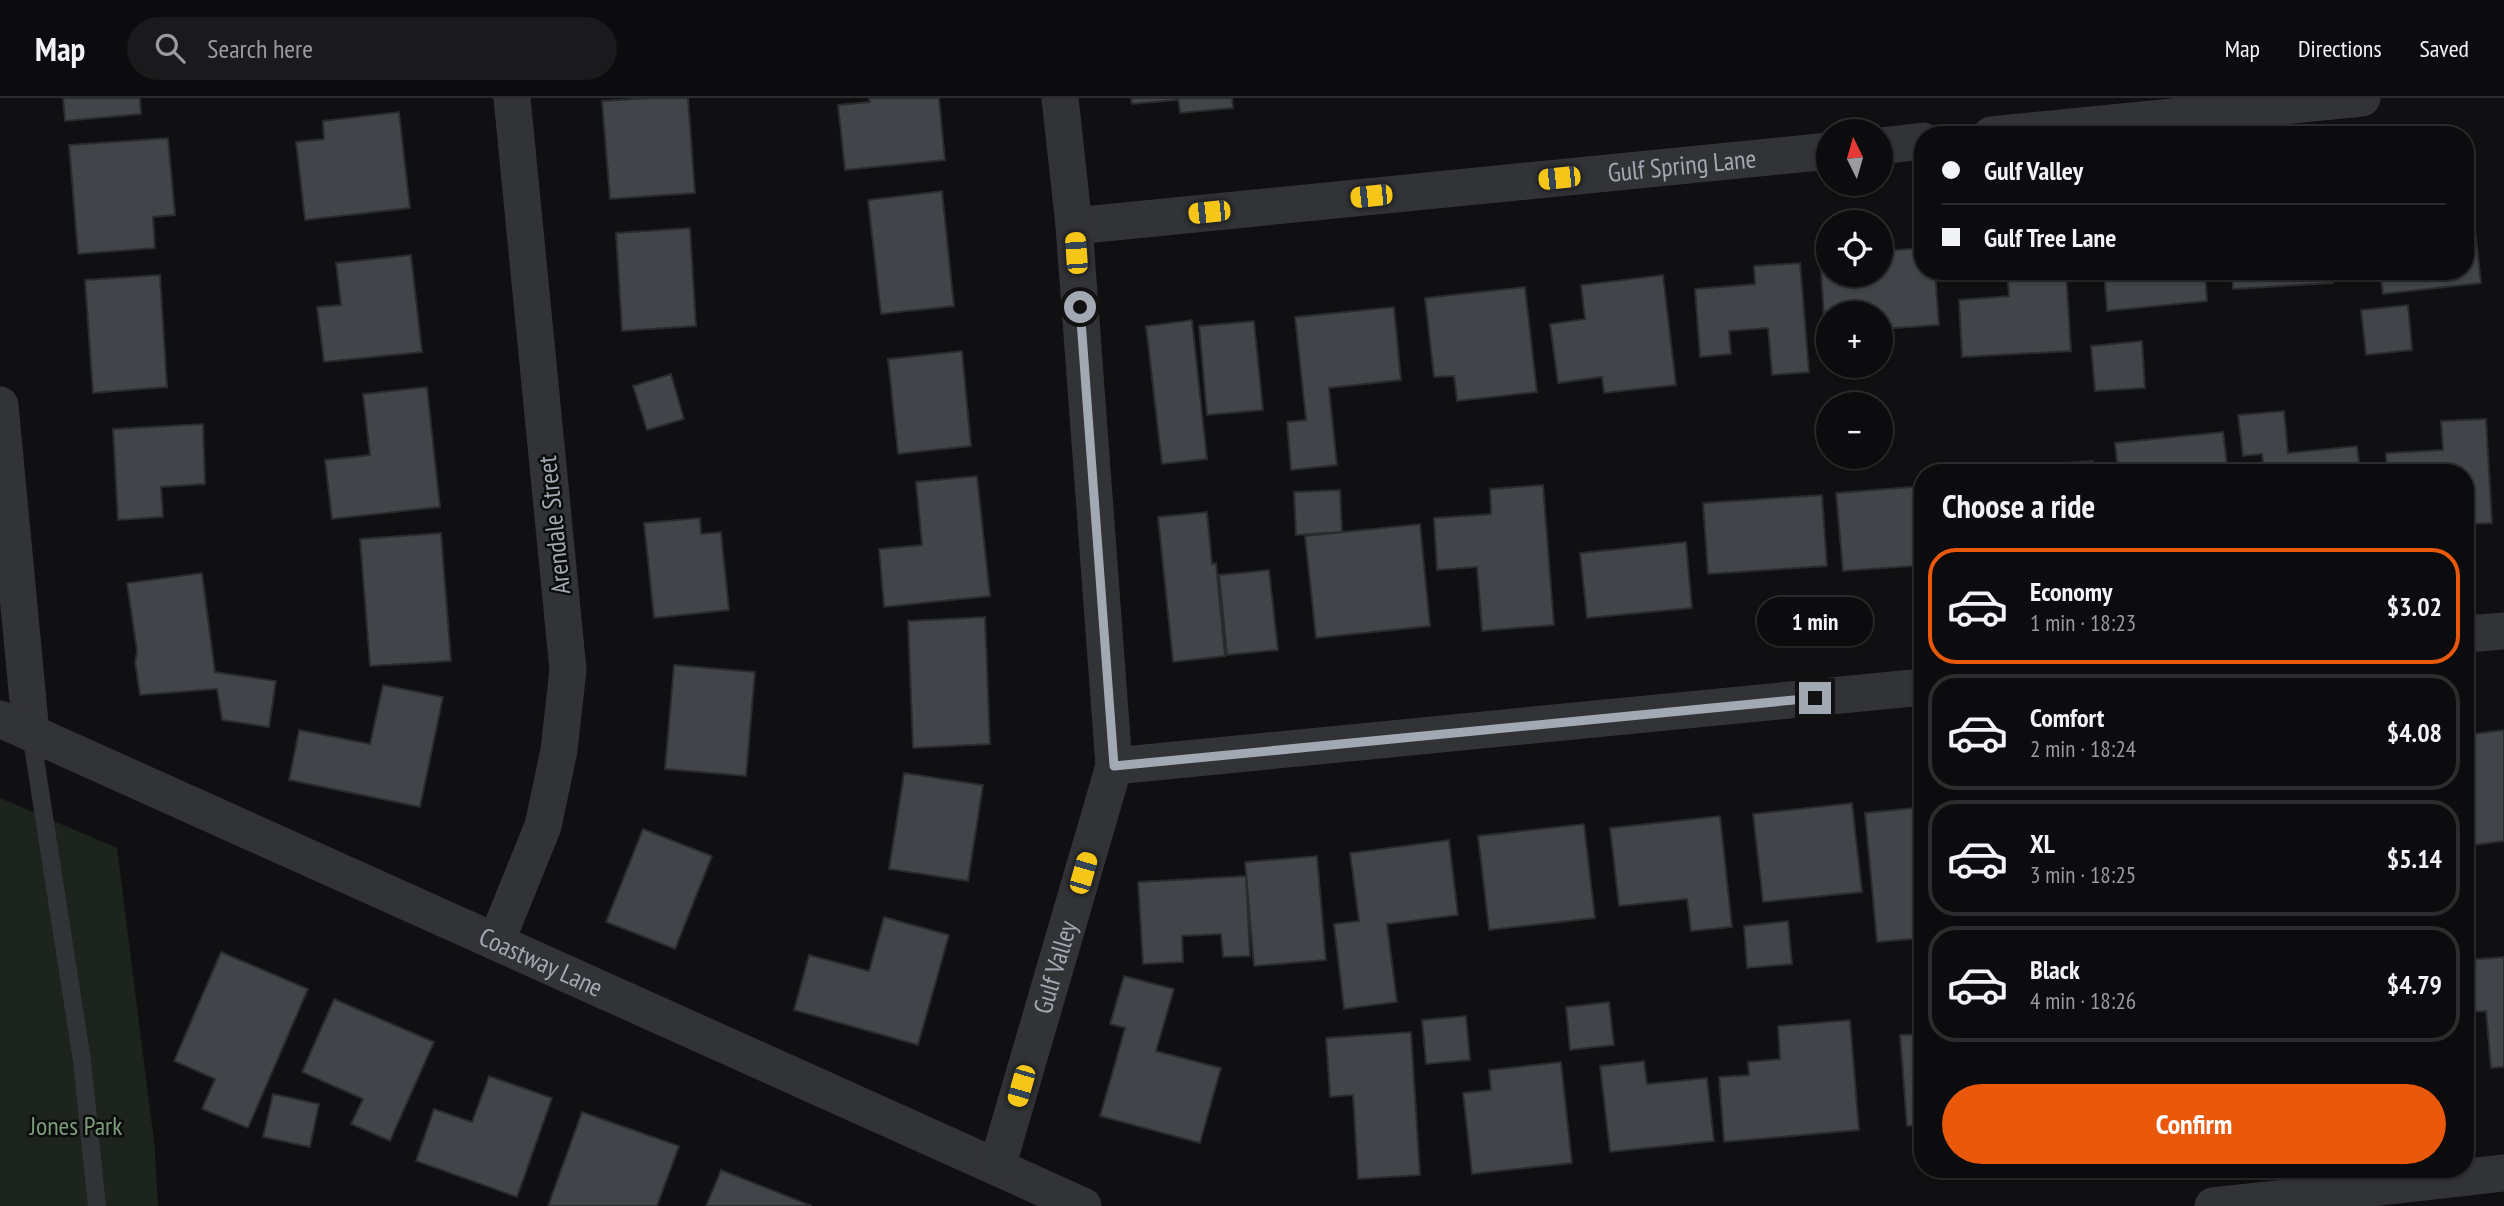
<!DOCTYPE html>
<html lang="en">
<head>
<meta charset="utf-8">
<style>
	body { margin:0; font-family:"PT Sans Narrow",sans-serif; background:#1a1a1c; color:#f1f3f6; height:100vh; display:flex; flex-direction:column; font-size:26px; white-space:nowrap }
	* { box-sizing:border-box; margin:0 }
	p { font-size:23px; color:#9a9b9e }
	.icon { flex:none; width:38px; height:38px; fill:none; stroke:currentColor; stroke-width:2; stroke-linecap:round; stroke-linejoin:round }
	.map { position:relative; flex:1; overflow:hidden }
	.sheet { position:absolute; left:1914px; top:366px; width:560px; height:714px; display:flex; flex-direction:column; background:#0c0c0e; border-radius:28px; box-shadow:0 2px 5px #0004,0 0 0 2px #2c2c2e }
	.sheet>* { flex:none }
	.banner { position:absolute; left:1914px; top:28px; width:560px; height:154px; border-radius:28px; box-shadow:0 2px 5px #0004,0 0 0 2px #2c2c2e; display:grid; align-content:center; height:154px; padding:0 28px; background:#0c0c0e }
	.needle { width:46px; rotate:355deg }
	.controls { position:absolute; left:1816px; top:21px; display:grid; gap:14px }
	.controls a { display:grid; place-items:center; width:77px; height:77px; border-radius:50%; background:#0c0c0e; box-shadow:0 2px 5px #0004,0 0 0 2px #2c2c2e; font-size:35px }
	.end { position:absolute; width:32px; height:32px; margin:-16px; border:9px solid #a2a9b2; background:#111; box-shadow:0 0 0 4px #111 }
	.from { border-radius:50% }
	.bubble { position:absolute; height:49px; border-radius:24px; background:#0c0c0e; box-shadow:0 2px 5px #0004,0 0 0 2px #2c2c2e; font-size:23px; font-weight:600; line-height:49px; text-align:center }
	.car { position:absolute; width:21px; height:42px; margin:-21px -10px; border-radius:9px; box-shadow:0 0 5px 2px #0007; background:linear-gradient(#f5c518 24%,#345 0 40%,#f5c518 0 76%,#345 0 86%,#f5c518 0) }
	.banner b { display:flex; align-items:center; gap:24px; height:66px; font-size:26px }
	.banner b+b { border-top:2px solid #2c2c2e }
	.banner i { width:18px; height:18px; background:#f1f3f6 }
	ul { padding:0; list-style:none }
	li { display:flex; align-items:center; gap:21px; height:116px; margin:0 14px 10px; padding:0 14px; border:4px solid #2c2c2e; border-radius:28px }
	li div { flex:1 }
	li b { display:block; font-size:26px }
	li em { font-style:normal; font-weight:600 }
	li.active { border-color:#ea580c }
	li>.icon { width:63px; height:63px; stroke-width:1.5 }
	h2 { padding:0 28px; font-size:32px; line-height:84px }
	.button { display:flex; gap:14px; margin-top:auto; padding:14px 28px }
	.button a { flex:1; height:80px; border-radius:42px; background:#ea580c; color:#fff; font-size:28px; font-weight:600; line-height:80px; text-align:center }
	header { display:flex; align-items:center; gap:42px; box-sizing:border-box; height:98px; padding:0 35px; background:#0c0c0e; border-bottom:2px solid #2c2c2e }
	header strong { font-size:33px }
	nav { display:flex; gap:38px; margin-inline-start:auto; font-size:24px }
	.search { width:490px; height:63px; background:#1a1a1c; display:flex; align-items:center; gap:18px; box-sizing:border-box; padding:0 24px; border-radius:38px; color:#9a9b9e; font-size:26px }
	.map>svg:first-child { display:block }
	.green { fill:#1d241d }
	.building { fill:#414448; stroke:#2a2b2d; stroke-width:2 }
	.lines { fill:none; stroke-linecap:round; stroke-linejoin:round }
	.lane { stroke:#323336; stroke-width:18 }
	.street { stroke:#323336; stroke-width:37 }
	.route { stroke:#a2a9b2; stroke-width:9 }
	.labels { text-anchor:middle; stroke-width:5; stroke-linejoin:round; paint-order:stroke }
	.street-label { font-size:26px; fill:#a2a9b2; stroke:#0b0c0c }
	.park-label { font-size:26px; fill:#7d9c7a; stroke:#0b0c0c }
</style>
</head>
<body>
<header>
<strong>Map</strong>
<div class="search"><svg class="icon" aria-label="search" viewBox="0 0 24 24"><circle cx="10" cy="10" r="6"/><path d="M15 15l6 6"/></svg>Search here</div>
<nav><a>Map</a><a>Directions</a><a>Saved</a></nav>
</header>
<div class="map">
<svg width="2504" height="1108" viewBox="0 0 2504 1108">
	<rect width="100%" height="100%" fill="#101012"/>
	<path class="green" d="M0,700L117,750L155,1052L158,1108H0Z"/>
	<path class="building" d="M63,0H140L141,16L65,23Z
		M650,0H688L695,95L610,101L602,3Z
		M869,0H939L945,62L845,72L838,7L870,4Z
		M1131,0H1176L1177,2L1132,6Z
		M1178,0H1232L1233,10L1180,15Z
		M399,14L410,110L305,122L296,44L324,41L323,23Z
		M168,40L175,117L153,119L155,150L78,156L69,47Z
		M942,93L954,208L881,216L868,102Z
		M2466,96H2471L2481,185L2383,196L2380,173H2466Z
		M690,130L696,228L622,233L616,135Z
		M1923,150V173H1935L1939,227L1881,231V215H1829V234L1825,235L1820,158L1829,157V177H1881V153Z
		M411,157L422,254L324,264L317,209L341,207L336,165Z
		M1800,165L1809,274L1772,277L1768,230L1729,233L1731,256L1700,259L1695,191L1755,186L1754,168Z
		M2007,173H2066L2071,253L1962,259L1959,202L2009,198Z
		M2104,173H2205L2207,203L2107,213Z
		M2232,173H2332L2333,185L2233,191Z
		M160,177L167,289L93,295L85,182Z
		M1663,177L1676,287L1604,295L1602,279L1558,285L1550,226L1585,221L1581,187Z
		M1525,189L1537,294L1457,303L1454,278L1434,279L1425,200Z
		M2408,207L2412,252L2366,257L2361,212Z
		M1394,209L1401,282L1329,290L1337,367L1291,372L1287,324L1306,322L1295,219Z
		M1192,222L1207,361L1162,366L1146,228Z
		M1254,223L1263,312L1207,317L1199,228Z
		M2142,243L2145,290L2095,293L2091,248Z
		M962,253L971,348L898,356L888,261Z
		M671,276L684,321L647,332L633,288Z
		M427,289L440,409L332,421L325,362L370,357L363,296Z
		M2284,313L2288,355L2357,348L2360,374H2264L2262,356L2243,358L2238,317Z
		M2486,321L2492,425L2466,426V374H2387L2386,355L2443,352L2441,323Z
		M203,326L205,386L161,389L163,419L118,422L113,331Z
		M2223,334L2228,374H2118L2115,345Z
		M2093,363L2094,374H1971V371Z
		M977,378L990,498L884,509L879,451L922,447L916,384Z
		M1543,387L1554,527L1482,533L1477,469L1437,472L1434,420L1491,416L1490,391Z
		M1923,388V486L1915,487L1913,468L1843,473L1836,395Z
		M1340,392L1342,434L1296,437L1294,394Z
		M1822,397L1827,468L1708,476L1703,405Z
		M1207,414L1212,466L1216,465L1225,558L1173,564L1158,419Z
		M700,420L701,436L721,434L729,512L654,520L644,425Z
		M1420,426L1430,528L1316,540L1305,438Z
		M441,435L451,563L370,568L360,441Z
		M1686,444L1692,510L1587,520L1580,455Z
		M1269,472L1278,552L1227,557L1219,477Z
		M202,475L215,574L276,583L269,629L222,622L217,591L140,597L135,564L137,553L127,485Z
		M985,519L990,646L913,650L908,523Z
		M674,567L755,574L746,678L665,671Z
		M383,587L443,599L420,709L289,682L299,632L370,646Z
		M2504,632V743L2466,748V637Z
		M904,675L983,687L968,783L889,771Z
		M1852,705L1862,794L1763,804L1753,716Z
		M1923,709V840L1877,844L1865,715Z
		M1720,718L1732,829L1691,833L1687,801L1619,808L1610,730Z
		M1584,726L1595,820L1489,832L1478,738Z
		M643,731L712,758L675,851L606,824Z
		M1449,742L1458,817L1387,826L1397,904L1344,911L1334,826L1359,823L1350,755Z
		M1317,758L1326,862L1254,868L1245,764Z
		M1246,778L1250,858L1223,859L1221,836L1182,838L1183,864L1143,866L1138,784Z
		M884,819L949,837L918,947L794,912L809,857L869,873Z
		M1788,823L1792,866L1747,870L1744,828Z
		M221,854L308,891L248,1030L202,1011L215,981L174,963Z
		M2504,859V969L2491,970L2486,913L2466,914V862Z
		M1124,878L1174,891L1156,953L1221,970L1200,1045L1100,1018L1125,930L1110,926Z
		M334,901L434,944L390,1043L351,1026L363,1001L302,974Z
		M1609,904L1614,947L1570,952L1566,909Z
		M1466,918L1470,962L1426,966L1422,922Z
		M1850,922L1859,1032L1724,1044L1719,979L1749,977L1748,964L1780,961L1778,928Z
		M1411,934L1420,1077L1358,1081L1353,997L1330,999L1326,940Z
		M1923,936V1027L1907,1028L1900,937Z
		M1644,963L1647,986L1707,980L1714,1043L1610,1054L1600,968Z
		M1561,964L1572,1065L1472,1076L1463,995L1491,992L1489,972Z
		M489,978L552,1000L517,1099L416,1063L434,1011L472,1024Z
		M273,996L319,1006L310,1049L263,1039Z
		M582,1014L679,1048L657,1108H548Z
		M721,1072L812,1108H706Z"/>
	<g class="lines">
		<path class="lane" d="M31,635L82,963L97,1108"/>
		<g class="street">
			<path d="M1991,37L2362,0"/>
			<path d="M1881,48L1923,43"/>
			<path id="s1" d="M1074,128L1829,53"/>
			<path d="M0,307L31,635"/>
			<path d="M2466,536L2504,533"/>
			<path id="s2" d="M0,621L1083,1108"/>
			<path d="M1114,668L1923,589"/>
			<path d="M496,844L543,728L559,652L568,572L512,0"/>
			<path id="s3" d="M997,1069L1114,668L1074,128L1060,0"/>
			<path d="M2213,1108L2504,1075"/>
		</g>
	</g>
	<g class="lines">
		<path class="route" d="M1080,209L1114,668L1815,600"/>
	</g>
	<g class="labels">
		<g class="street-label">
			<text dy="9" stroke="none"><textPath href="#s1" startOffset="611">Gulf Spring Lane</textPath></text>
			<text transform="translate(554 427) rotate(-96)" y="9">Arendale Street</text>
			<text dy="9" stroke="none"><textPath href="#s2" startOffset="593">Coastway Lane</textPath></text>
			<text dy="9" stroke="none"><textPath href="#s3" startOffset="208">Gulf Valley</textPath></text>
		</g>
		<g class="park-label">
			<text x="76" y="1037">Jones Park</text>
		</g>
	</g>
</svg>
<div class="controls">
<a><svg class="needle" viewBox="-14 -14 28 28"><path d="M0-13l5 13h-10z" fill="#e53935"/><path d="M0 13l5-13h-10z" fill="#9a9b9e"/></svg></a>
<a><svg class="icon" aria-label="locate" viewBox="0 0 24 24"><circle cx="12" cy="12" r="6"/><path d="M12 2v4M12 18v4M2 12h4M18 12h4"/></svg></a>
<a>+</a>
<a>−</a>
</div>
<i class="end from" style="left:1080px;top:209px"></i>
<i class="end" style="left:1815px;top:600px"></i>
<div class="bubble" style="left:1757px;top:499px;width:116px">1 min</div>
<i class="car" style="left:1559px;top:80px;rotate:264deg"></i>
<i class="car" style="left:1371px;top:98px;rotate:264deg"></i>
<i class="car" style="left:1209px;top:114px;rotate:264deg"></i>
<i class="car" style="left:1076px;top:155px;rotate:356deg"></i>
<i class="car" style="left:1083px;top:775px;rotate:16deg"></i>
<i class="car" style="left:1021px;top:988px;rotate:196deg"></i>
<div class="banner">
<b><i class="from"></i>Gulf Valley</b>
<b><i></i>Gulf Tree Lane</b>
</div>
<section class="sheet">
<h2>Choose a ride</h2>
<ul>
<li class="active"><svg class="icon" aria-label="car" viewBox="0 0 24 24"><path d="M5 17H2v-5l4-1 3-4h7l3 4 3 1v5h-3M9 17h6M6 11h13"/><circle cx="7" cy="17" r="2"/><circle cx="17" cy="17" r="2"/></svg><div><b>Economy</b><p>1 min · 18:23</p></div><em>$3.02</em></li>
<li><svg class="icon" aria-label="car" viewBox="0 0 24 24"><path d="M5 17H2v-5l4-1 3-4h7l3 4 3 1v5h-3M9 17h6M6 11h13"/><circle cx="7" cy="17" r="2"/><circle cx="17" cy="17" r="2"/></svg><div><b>Comfort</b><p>2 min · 18:24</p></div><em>$4.08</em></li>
<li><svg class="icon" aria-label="car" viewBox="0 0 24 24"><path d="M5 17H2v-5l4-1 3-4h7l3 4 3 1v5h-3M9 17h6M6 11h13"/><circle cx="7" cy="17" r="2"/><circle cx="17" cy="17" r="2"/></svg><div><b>XL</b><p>3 min · 18:25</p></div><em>$5.14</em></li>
<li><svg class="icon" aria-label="car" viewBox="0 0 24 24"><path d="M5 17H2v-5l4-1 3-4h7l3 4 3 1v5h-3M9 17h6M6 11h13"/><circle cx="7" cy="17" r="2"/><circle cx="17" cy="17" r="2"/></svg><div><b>Black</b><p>4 min · 18:26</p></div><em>$4.79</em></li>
</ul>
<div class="button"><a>Confirm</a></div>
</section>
</div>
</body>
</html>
